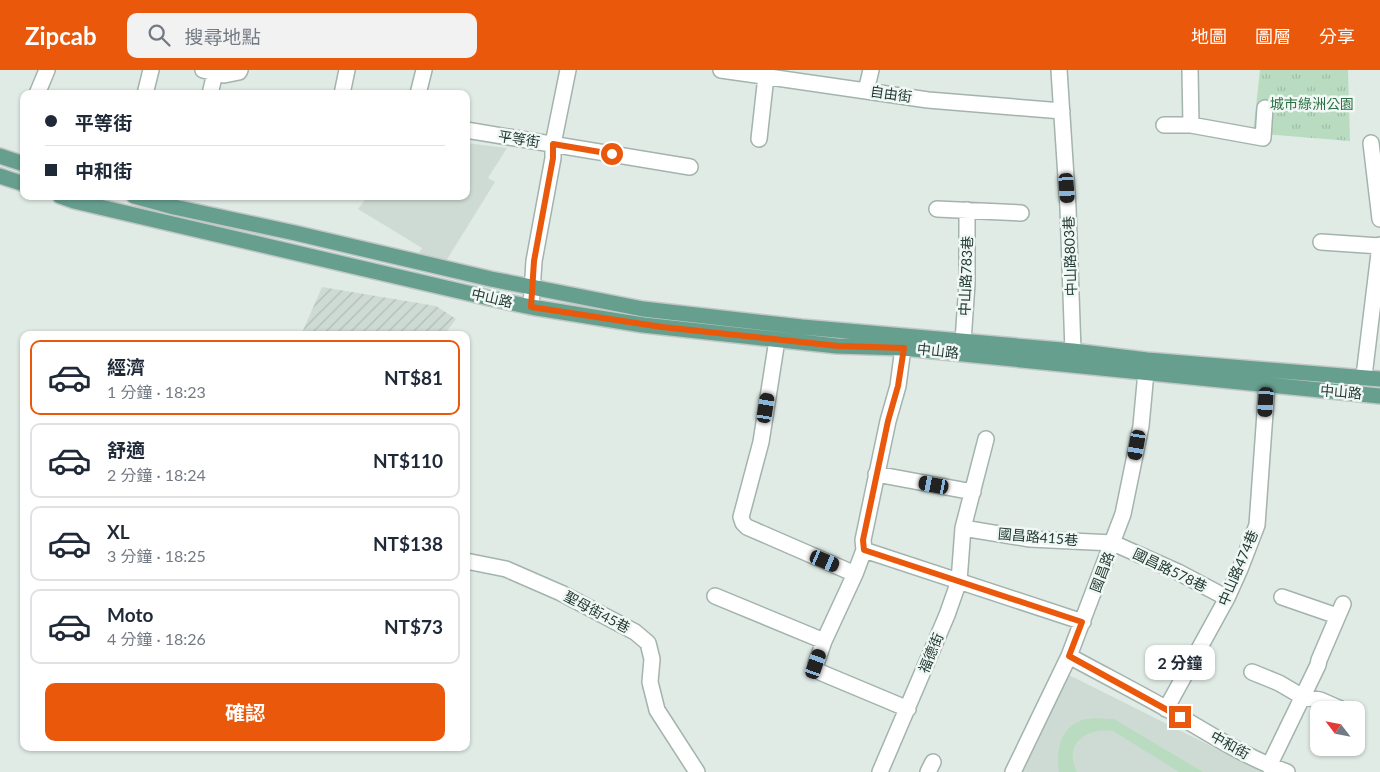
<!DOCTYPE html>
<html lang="zh-TW">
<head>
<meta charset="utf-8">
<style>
	body { margin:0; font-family:Lato,"Noto Sans TC",sans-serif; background:#f2f2f3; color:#1f2937; height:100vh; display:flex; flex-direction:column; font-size:19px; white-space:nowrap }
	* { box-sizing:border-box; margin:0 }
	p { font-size:16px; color:#747a83 }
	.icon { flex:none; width:28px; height:28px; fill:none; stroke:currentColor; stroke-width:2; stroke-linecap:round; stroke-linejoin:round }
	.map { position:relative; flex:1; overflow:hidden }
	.details { position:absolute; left:20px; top:261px; width:450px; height:420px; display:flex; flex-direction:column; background:#fff; border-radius:10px; box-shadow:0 1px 4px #0004 }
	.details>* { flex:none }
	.hud { position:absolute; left:20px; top:20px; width:450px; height:110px; border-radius:10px; box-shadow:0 1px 4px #0004; display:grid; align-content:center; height:110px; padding:0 25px; background:#fff }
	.needle { width:32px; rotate:302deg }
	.controls { position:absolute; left:1310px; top:631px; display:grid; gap:10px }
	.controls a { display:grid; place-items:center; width:55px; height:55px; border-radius:10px; background:#fff; box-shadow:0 1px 4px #0004; font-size:25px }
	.end { position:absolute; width:22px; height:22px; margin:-11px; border:6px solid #ea580c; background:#fff; box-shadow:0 0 0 2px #fff }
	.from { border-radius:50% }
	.bubble { position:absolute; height:35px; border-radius:10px; background:#fff; box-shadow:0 1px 4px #0004; font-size:16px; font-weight:700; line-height:35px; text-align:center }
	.car { position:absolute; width:15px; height:30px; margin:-15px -8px; border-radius:6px; box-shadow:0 0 4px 1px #0007; background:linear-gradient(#222 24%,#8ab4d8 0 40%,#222 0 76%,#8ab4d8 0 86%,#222 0) }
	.hud b { display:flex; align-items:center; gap:18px; height:48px; font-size:19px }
	.hud b+b { border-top:1px solid #e0e1e3 }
	.hud i { width:12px; height:12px; background:#1f2937 }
	ul { padding:9px 0 0; list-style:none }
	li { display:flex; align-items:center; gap:15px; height:75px; margin:0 10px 8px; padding:0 15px; border:2px solid #e0e1e3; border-radius:10px }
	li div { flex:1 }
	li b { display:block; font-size:19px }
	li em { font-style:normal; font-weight:700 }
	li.selected { border-color:#ea580c }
	li>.icon { width:45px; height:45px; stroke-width:1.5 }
	.cta { display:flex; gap:10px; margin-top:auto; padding:10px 25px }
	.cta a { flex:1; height:58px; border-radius:10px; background:#ea580c; color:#fff; font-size:20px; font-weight:700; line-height:58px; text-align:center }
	header { display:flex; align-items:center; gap:30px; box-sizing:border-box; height:70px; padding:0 25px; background:#ea580c; color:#fff }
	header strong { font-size:24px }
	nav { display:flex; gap:28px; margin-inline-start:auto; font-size:18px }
	.search { width:350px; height:45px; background:#f2f2f3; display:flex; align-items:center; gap:12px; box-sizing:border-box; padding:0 18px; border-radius:10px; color:#747a83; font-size:19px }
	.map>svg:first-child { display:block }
	.built { fill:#cedbd4 }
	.industrial { fill:url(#industrial-furrows) }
	.grass { fill:url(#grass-tufts) }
	.garden { fill:#b9dcc1 }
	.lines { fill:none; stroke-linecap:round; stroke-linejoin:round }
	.minor-casing { stroke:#a3b3ad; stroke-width:18 }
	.major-casing { stroke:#c1c8c6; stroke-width:18 }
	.minor { stroke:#fff; stroke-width:15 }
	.major { stroke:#669f8e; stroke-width:15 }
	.route { stroke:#ea580c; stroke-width:6 }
	.labels { text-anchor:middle; stroke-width:5; stroke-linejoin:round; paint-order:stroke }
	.street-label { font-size:14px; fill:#213b33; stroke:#f1f7f4 }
	.park-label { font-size:14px; fill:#2c7143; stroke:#f1f7f4 }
</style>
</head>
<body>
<header>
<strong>Zipcab</strong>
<div class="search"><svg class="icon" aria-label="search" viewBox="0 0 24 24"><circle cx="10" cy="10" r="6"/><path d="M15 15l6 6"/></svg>搜尋地點</div>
<nav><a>地圖</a><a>圖層</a><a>分享</a></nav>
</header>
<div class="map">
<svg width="1380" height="702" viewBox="0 0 1380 702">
	<defs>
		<pattern id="industrial-furrows" width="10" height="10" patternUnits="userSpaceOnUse" patternTransform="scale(1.25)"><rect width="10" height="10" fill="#cedbd4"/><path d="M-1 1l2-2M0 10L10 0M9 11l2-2" fill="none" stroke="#b1bdb6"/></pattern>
		<pattern id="grass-tufts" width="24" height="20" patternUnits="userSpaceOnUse" patternTransform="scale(1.25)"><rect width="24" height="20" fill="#b9dcc1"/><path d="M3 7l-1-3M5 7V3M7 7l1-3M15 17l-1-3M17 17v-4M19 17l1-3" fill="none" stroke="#9fbea6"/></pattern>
	</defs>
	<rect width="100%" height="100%" fill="#e0ebe6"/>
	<path class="built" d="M466,73L507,78L488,108L495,112L446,191L419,183L422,178L358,139L368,126H466Z
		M1065,603L1231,686L1270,702H1023Z"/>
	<path class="industrial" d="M322,217L436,236L456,249L444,265H301Z"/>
	<path class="grass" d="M1260,0H1348L1350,71L1253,63Z"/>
	<path class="garden" d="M1094,648L1114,649L1203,702H1179L1113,661C1086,657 1063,674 1077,702H1059C1056,685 1059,660 1078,652C1082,649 1089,649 1094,648Z"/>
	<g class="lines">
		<defs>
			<path id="minor" d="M203,0L224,5L239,2L240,0
				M721,0L928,30L1062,41
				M1059,0L1068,138L1073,281
				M1190,0L1191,55
				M866,21L871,0
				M37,24L47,0
				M145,24L151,0
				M210,24L215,3
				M342,24L347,0
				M418,24L424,0
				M1164,55H1191L1263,68L1265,38
				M466,60L690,97
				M759,69L766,6
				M1371,73L1380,149
				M937,139L1021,143
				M1321,172L1380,176
				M531,237L534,191L553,88V74L568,0
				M777,270L761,372L741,447L743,453L747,457L855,504L824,571L816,594L817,600L822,603L908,639
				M963,271L967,214V140
				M1364,306L1380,175
				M876,404L973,422
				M963,458L1030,469L1113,473L1178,502L1227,528
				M864,480L1083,552
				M466,491L506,499L561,523L635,562L648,573L652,589L650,612L657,640L697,702
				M855,504L864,480L863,470L888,351L898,316L903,278
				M715,526L824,571
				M1282,527L1337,546
				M1069,586C1102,604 1135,621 1167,639C1207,662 1244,687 1287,702
				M1252,602L1279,613L1303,627L1320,630L1343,640
				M1166,639L1227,528L1240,499L1257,455L1267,315
				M1269,696L1318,595L1319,590L1343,534
				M880,702L947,545L959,511L963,458L986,369
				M928,702L933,692
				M1013,702L1069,586L1123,444L1141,356L1147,291"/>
			<path id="major" d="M0,86L24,94
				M0,106L24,114
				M60,126L74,131L489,228L531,237L643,255L837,276L903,278L1380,326
				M134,126L174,137L295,163L491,209L643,239L802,257L1073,281L1147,290L1380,309"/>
		</defs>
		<use href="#minor" class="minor-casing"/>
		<use href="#major" class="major-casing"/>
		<use href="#minor" class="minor"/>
		<use href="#major" class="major"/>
	</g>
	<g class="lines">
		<path class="route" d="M612,84L553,74V88L534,191L531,237L662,257L838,276L904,278L898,316L888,351L863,470L864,480L1082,552L1069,586L1180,647"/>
	</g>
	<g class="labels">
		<g class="street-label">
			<text transform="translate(891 24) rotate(8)" y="5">自由街</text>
			<text transform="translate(519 69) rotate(9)" y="5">平等街</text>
			<text transform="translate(1070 186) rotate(-92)" y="5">中山路803巷</text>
			<text transform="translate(966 206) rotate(-88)" y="5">中山路783巷</text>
			<text transform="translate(492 228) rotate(13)" y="5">中山路</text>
			<text transform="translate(938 281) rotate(6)" y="5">中山路</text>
			<text transform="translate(1341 322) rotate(5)" y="5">中山路</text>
			<text transform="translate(1038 467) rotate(5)" y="5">國昌路415巷</text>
			<text transform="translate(1238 498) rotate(-67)" y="5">中山路474巷</text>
			<text transform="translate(1170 500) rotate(26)" y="5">國昌路578巷</text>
			<text transform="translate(1102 502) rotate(-69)" y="5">國昌路</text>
			<text transform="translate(597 542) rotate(28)" y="5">聖母街45巷</text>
			<text transform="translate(931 583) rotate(-67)" y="5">福德街</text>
			<text transform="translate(1230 675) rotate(29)" y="5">中和街</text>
		</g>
		<g class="park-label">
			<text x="1312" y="39">城市綠洲公園</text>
		</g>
	</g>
</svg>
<div class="controls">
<a><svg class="needle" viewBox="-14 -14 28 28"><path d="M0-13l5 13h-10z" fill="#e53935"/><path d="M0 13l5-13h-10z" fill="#747a83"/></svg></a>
</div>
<i class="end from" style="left:612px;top:84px"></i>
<i class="end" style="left:1180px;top:647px"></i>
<div class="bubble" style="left:1145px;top:575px;width:70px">2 分鐘</div>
<i class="car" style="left:1067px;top:118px;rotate:176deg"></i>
<i class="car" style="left:1266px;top:332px;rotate:184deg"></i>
<i class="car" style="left:766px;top:338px;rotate:9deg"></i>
<i class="car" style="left:1137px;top:375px;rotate:190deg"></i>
<i class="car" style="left:934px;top:415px;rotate:281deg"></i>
<i class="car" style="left:825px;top:491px;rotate:113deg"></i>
<i class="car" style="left:816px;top:594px;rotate:19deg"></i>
<div class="hud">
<b><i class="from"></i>平等街</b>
<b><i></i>中和街</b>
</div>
<section class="details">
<ul>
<li class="selected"><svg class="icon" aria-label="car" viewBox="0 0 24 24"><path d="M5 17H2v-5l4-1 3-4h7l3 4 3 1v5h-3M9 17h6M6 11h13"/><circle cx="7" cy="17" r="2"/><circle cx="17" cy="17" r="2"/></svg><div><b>經濟</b><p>1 分鐘 · 18:23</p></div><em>NT$81</em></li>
<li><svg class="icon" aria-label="car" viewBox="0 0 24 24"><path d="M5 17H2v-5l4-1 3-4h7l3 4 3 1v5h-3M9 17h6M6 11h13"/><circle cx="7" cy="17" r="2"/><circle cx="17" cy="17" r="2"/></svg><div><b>舒適</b><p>2 分鐘 · 18:24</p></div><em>NT$110</em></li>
<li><svg class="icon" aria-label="car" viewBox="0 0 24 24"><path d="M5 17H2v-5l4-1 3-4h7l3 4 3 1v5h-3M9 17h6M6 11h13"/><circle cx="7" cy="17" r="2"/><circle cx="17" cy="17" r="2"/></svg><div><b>XL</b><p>3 分鐘 · 18:25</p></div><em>NT$138</em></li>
<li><svg class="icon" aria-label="car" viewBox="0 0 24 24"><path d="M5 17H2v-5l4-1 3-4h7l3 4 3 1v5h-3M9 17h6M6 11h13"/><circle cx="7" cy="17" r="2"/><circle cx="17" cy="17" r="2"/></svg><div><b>Moto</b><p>4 分鐘 · 18:26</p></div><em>NT$73</em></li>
</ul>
<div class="cta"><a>確認</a></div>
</section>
</div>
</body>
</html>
